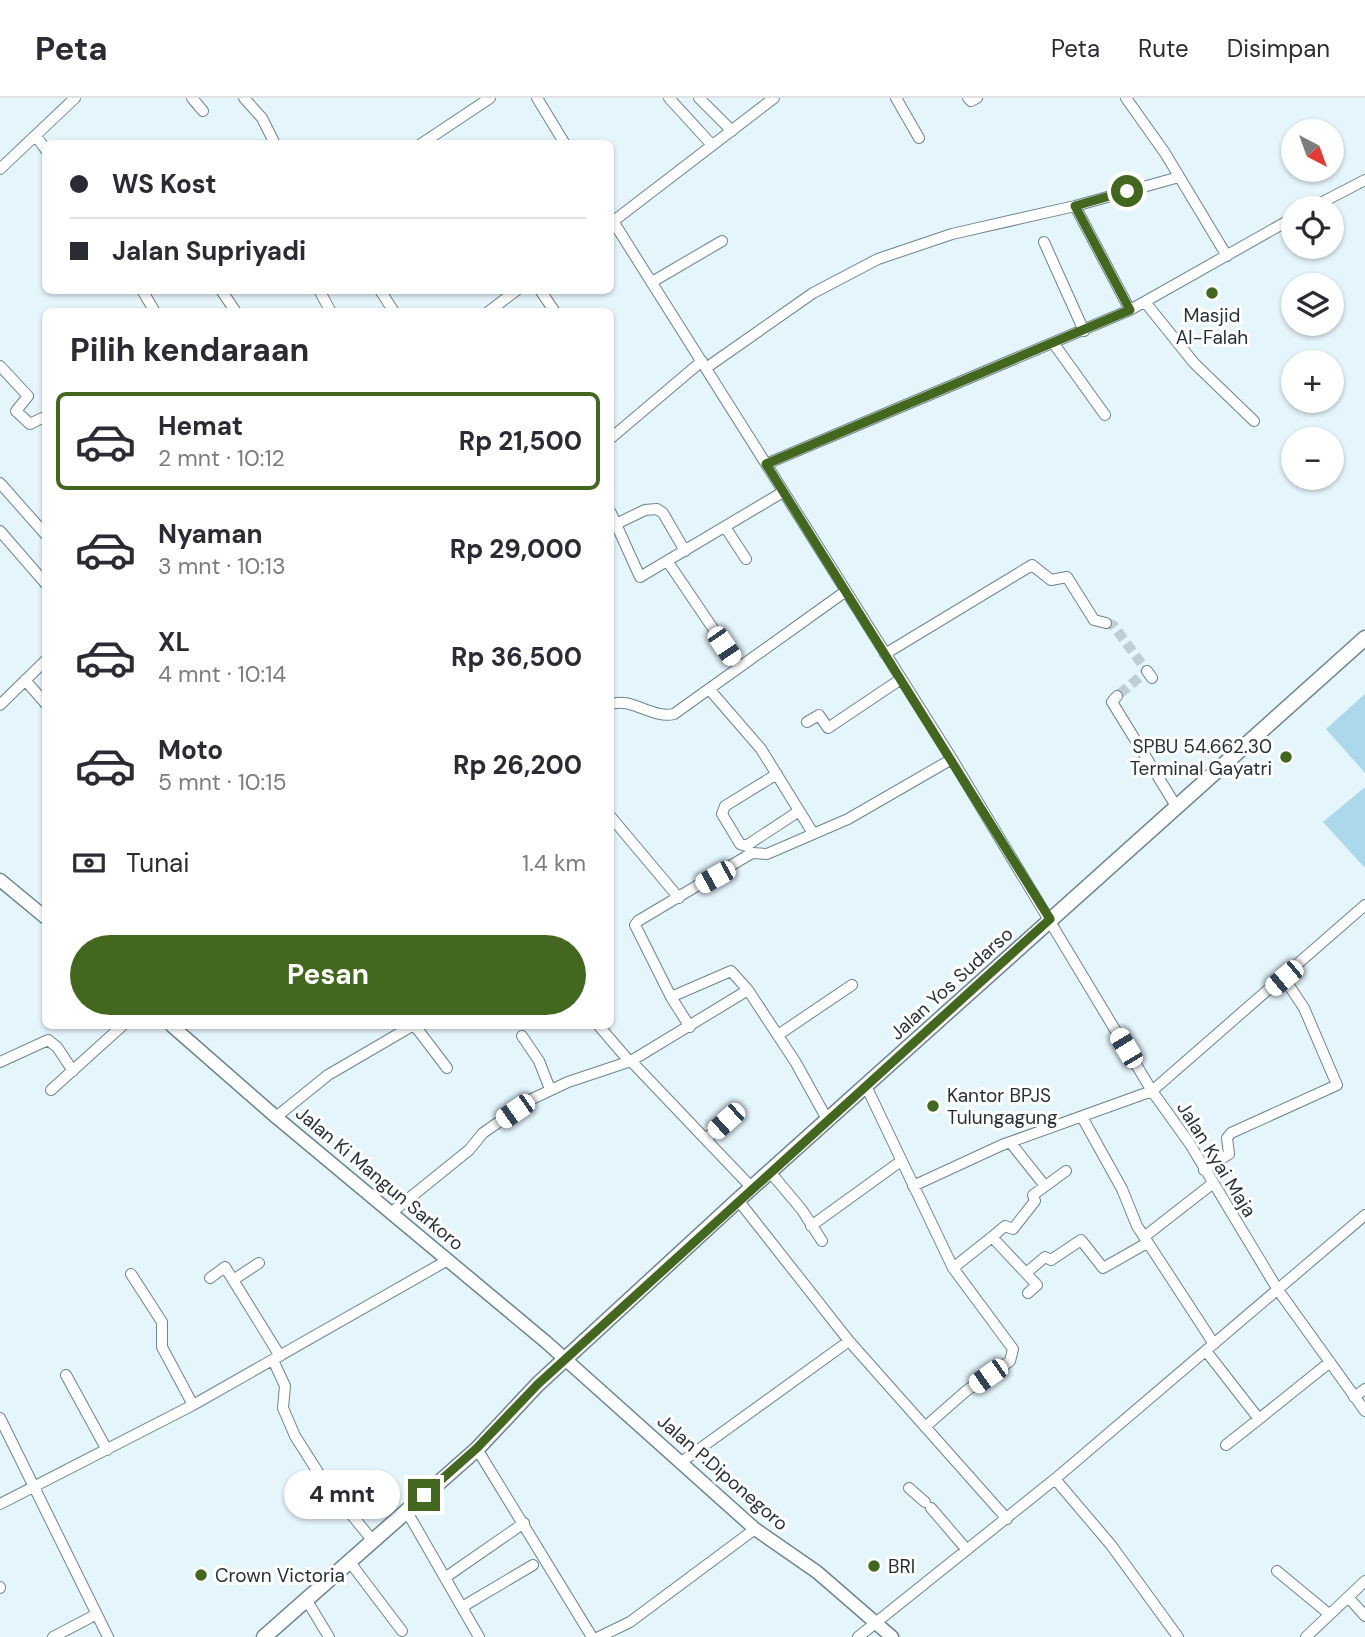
<!DOCTYPE html>
<html lang="id">
<head>
<meta charset="utf-8">
<style>
	body { margin:0; font-family:"DM Sans",sans-serif; background:#f2f2f3; color:#2b2b33; height:100vh; display:flex; flex-direction:column; font-size:26px; white-space:nowrap }
	* { box-sizing:border-box; margin:0 }
	p { font-size:23px; color:#7c7c81 }
	.icon { flex:none; width:38px; height:38px; fill:none; stroke:currentColor; stroke-width:2; stroke-linecap:round; stroke-linejoin:round }
	.map { position:relative; flex:1; overflow:hidden }
	.side { position:absolute; left:42px; top:210px; width:572px; height:721px; display:flex; flex-direction:column; background:#fff; border-radius:10px; box-shadow:0 2px 5px #0004 }
	.side>* { flex:none }
	.hud { position:absolute; left:42px; top:42px; width:572px; height:154px; border-radius:10px; box-shadow:0 2px 5px #0004; display:grid; align-content:center; height:154px; padding:0 28px; background:#fff }
	.needle { width:46px; rotate:139deg }
	.buttons { position:absolute; left:1281px; top:21px; display:grid; gap:14px }
	.buttons a { display:grid; place-items:center; width:63px; height:63px; border-radius:50%; background:#fff; box-shadow:0 2px 5px #0004; font-size:35px }
	.end { position:absolute; width:32px; height:32px; margin:-16px; border:9px solid #44671f; background:#fff; box-shadow:0 0 0 4px #fff }
	.from { border-radius:50% }
	.bubble { position:absolute; height:49px; border-radius:24px; background:#fff; box-shadow:0 2px 5px #0004; font-size:23px; font-weight:700; line-height:49px; text-align:center }
	.car { position:absolute; width:21px; height:42px; margin:-21px -10px; border-radius:9px; box-shadow:0 0 5px 2px #0007; background:linear-gradient(#fff 24%,#345 0 40%,#fff 0 76%,#345 0 86%,#fff 0) }
	.hud b { display:flex; align-items:center; gap:24px; height:66px; font-size:26px }
	.hud b+b { border-top:2px solid #e1e1e2 }
	.hud i { width:18px; height:18px; background:#2b2b33 }
	ul { padding:0; list-style:none }
	li { display:flex; align-items:center; gap:21px; height:98px; margin:0 14px 10px; padding:0 14px; border:4px solid transparent; border-radius:10px }
	li div { flex:1 }
	li b { display:block; font-size:26px }
	li em { font-style:normal; font-weight:700 }
	li.selected { border-color:#44671f }
	li>.icon { width:63px; height:63px; stroke-width:1.5 }
	h2 { padding:0 28px; font-size:32px; line-height:84px }
	.pay { display:flex; align-items:center; gap:18px; height:77px; padding:0 28px; font-size:26px }
	.pay p { margin-inline-start:auto }
	.button { display:flex; gap:14px; margin-top:auto; padding:14px 28px }
	.button a { flex:1; height:80px; border-radius:42px; background:#44671f; color:#fff; font-size:28px; font-weight:700; line-height:80px; text-align:center }
	header { display:flex; align-items:center; gap:42px; box-sizing:border-box; height:98px; padding:0 35px; background:#fff; border-bottom:2px solid #e1e1e2 }
	header strong { font-size:33px }
	nav { display:flex; gap:38px; margin-inline-start:auto; font-size:24px }
	.map>svg:first-child { display:block }
	.park { fill:#add8eb }
	.lines { fill:none; stroke-linecap:round; stroke-linejoin:round }
	.minor-tunnel { stroke:#bfced4; stroke-width:10; stroke-dasharray:10 5; stroke-linecap:butt }
	.minor-casing { stroke:#6c848f; stroke-width:12 }
	.major-casing { stroke:#6c848f; stroke-width:15 }
	.highway-casing { stroke:#6c848f; stroke-width:17 }
	.minor { stroke:#fff; stroke-width:10 }
	.major { stroke:#fff; stroke-width:12 }
	.highway { stroke:#fff; stroke-width:14 }
	.route { stroke:#44671f; stroke-width:9 }
	.poi-dot { fill:#44671f; stroke:#fff; stroke-width:2.5 }
	.labels { text-anchor:middle; stroke-width:6; stroke-linejoin:round; paint-order:stroke }
	.poi-label { font-size:19px; fill:#273135; stroke:#fff; text-anchor:start }
	.street-label { font-size:19px; fill:#273135; stroke:#fff }
</style>
</head>
<body>
<header>
<strong>Peta</strong>
<nav><a>Peta</a><a>Rute</a><a>Disimpan</a></nav>
</header>
<div class="map">
<svg width="1365" height="1539" viewBox="0 0 1365 1539">
	<rect width="100%" height="100%" fill="#e5f5fc"/>
	<path class="park" d="M1365,596V675L1326,631Z
		M1365,689V770L1323,724Z"/>
	<g class="lines">
		<path class="minor-tunnel" d="M1106,525L1113,527L1147,573L1117,598"/>
		<defs>
			<path id="minor" d="M192,0L203,13
				M244,0L262,20L275,46
				M537,0L565,46
				M669,0L712,47
				M699,0L732,33
				M896,0L919,40
				M968,0L971,3L977,0
				M1126,0L1165,55L1227,158
				M36,38L46,52
				M421,46L490,0
				M0,71L75,0
				M1075,108L1130,212
				M1311,110L1365,82
				M611,120L952,661L1152,993L1190,1046L1278,1192L1365,1313
				M611,125L774,0
				M1044,144L1084,233
				M652,184L722,143
				M142,192L155,214
				M221,192L236,214
				M319,192L331,214
				M380,192L394,214
				M540,192L555,214
				M1145,204L1194,265L1254,323
				M488,214L517,192
				M1054,246L1105,317
				M0,268L28,298L16,313L30,326L42,320L46,323
				M706,270L813,195L878,161L952,136L1075,108L1179,79
				M611,340L702,263
				M766,366L1130,212L1293,120
				M0,385L46,437
				M611,415L640,479L783,394
				M616,426L645,412L657,411L663,415L685,453
				M725,429L746,461
				M0,433L46,486
				M668,464L739,569
				M885,556L1032,467L1051,482L1067,479L1094,522L1106,525
				M1147,573L1152,580
				M25,582L46,606
				M709,591L761,651L811,732
				M1117,598L1112,604L1176,708
				M611,606C632,599 652,621 674,616L846,493
				M0,607L46,562
				M807,624L819,617L828,630L901,581
				M777,676L725,708L722,716L740,746L746,748L799,713
				M611,719L679,800
				M671,899L731,873L748,892
				M415,928L447,970
				M599,928L629,963
				M690,929L671,899L635,827L638,823L752,755L767,756L848,721L952,661
				M778,937L852,887
				M522,938L539,963L550,991
				M631,963L753,1091
				M0,964L48,942L57,949L73,973
				M866,988L953,1170L1013,1251L1010,1263L966,1293L925,1329
				M51,992L122,928
				M276,1019L328,977L412,928
				M1082,1019L1122,1091L1137,1128L1214,1246
				M706,1041L726,1022
				M1010,1044L1045,1088
				M1204,1072L1229,1056L1227,1040L1231,1035L1337,987L1304,910L1284,880
				M771,1075L802,1112L822,1143
				M913,1088L1002,1047L1152,993L1365,807
				M738,1102L849,1243L1007,1421
				M391,1115L469,1052L483,1035L532,1001L568,984L631,963L748,892L796,965L828,1023
				M811,1128L901,1063
				M992,1139L1005,1128L1013,1131L1035,1103L1033,1097L1066,1073
				M1144,1139L1212,1086
				M953,1170L992,1139L1037,1187L1028,1195
				M1026,1175L1045,1159L1051,1162L1081,1142L1103,1170L1147,1145
				M131,1176L162,1224V1249L193,1307
				M210,1180L225,1169L280,1258
				M233,1182L259,1165
				M1206,1253L1259,1321L1330,1264
				M273,1262L285,1288L283,1310L295,1338L323,1382L373,1443
				M66,1277L107,1352
				M1354,1299L1365,1291
				M0,1320L108,1539
				M1226,1347L1259,1321
				M477,1351L592,1539
				M680,1365L849,1243
				M1055,1381L1111,1447L1178,1539
				M909,1390L925,1404
				M0,1406L193,1307L448,1162
				M931,1410L967,1452
				M406,1412L479,1539
				M349,1463L402,1533
				M1277,1473L1329,1516
				M446,1479L524,1425
				M0,1490V1489
				M1348,1499L1365,1518
				M306,1501L329,1539
				M462,1509L533,1467
				M53,1539L95,1517
				M599,1539L630,1524L755,1431
				M858,1539L1055,1381L1365,1117
				M1306,1539L1365,1483"/>
			<path id="major" d="M0,782L46,820
				M172,928L276,1019L546,1244L755,1431L817,1474L892,1539"/>
			<path id="highway" d="M264,1539L477,1351L538,1286L738,1102L1365,540"/>
		</defs>
		<use href="#minor" class="minor-casing"/>
		<use href="#major" class="major-casing"/>
		<use href="#highway" class="highway-casing"/>
		<use href="#minor" class="minor"/>
		<use href="#major" class="major"/>
		<use href="#highway" class="highway"/>
	</g>
	<g class="lines">
		<path class="route" d="M424,1397L477,1350L538,1286L1050,821L766,366L1130,212L1075,108L1127,93"/>
	</g>
	<g class="poi-dot">
		<circle cx="1212" cy="195" r="7"/>
		<circle cx="1286" cy="659" r="7"/>
		<circle cx="933" cy="1008" r="7"/>
		<circle cx="874" cy="1468" r="7"/>
		<circle cx="201" cy="1477" r="7"/>
	</g>
	<g class="labels">
		<g class="poi-label">
			<text x="1212" y="224" text-anchor="middle">Masjid<tspan x="1212" dy="22">Al-Falah</tspan></text>
			<text x="1272" y="655" text-anchor="end">SPBU 54.662.30<tspan x="1272" dy="22">Terminal Gayatri</tspan></text>
			<text x="947" y="1004">Kantor BPJS<tspan x="947" dy="22">Tulungagung</tspan></text>
			<text x="888" y="1475">BRI</text>
			<text x="215" y="1484">Crown Victoria</text>
		</g>
		<g class="street-label">
			<text transform="translate(951 885) rotate(-42)" y="7">Jalan Yos Sudarso</text>
			<text transform="translate(1217 1061) rotate(58)" y="7">Jalan Kyai Maja</text>
			<text transform="translate(380 1080) rotate(40)" y="7">Jalan Ki Mangun Sarkoro</text>
			<text transform="translate(723 1374) rotate(41)" y="7">Jalan P.Diponegoro</text>
		</g>
	</g>
</svg>
<div class="buttons">
<a><svg class="needle" viewBox="-14 -14 28 28"><path d="M0-13l5 13h-10z" fill="#e53935"/><path d="M0 13l5-13h-10z" fill="#7c7c81"/></svg></a>
<a><svg class="icon" aria-label="locate" viewBox="0 0 24 24"><circle cx="12" cy="12" r="6"/><path d="M12 2v4M12 18v4M2 12h4M18 12h4"/></svg></a>
<a><svg class="icon" aria-label="layers" viewBox="0 0 24 24"><path d="M12 4l9 5-9 5-9-5zM3 14l9 5 9-5"/></svg></a>
<a>+</a>
<a>−</a>
</div>
<i class="end from" style="left:1127px;top:93px"></i>
<i class="end" style="left:424px;top:1397px"></i>
<div class="bubble" style="left:284px;top:1372px;width:116px">4 mnt</div>
<i class="car" style="left:724px;top:548px;rotate:146deg"></i>
<i class="car" style="left:715px;top:779px;rotate:241deg"></i>
<i class="car" style="left:1284px;top:880px;rotate:230deg"></i>
<i class="car" style="left:1126px;top:950px;rotate:329deg"></i>
<i class="car" style="left:515px;top:1013px;rotate:235deg"></i>
<i class="car" style="left:726px;top:1023px;rotate:228deg"></i>
<i class="car" style="left:988px;top:1278px;rotate:235deg"></i>
<div class="hud">
<b><i class="from"></i>WS Kost</b>
<b><i></i>Jalan Supriyadi</b>
</div>
<section class="side">
<h2>Pilih kendaraan</h2>
<ul>
<li class="selected"><svg class="icon" aria-label="car" viewBox="0 0 24 24"><path d="M5 17H2v-5l4-1 3-4h7l3 4 3 1v5h-3M9 17h6M6 11h13"/><circle cx="7" cy="17" r="2"/><circle cx="17" cy="17" r="2"/></svg><div><b>Hemat</b><p>2 mnt · 10:12</p></div><em>Rp 21,500</em></li>
<li><svg class="icon" aria-label="car" viewBox="0 0 24 24"><path d="M5 17H2v-5l4-1 3-4h7l3 4 3 1v5h-3M9 17h6M6 11h13"/><circle cx="7" cy="17" r="2"/><circle cx="17" cy="17" r="2"/></svg><div><b>Nyaman</b><p>3 mnt · 10:13</p></div><em>Rp 29,000</em></li>
<li><svg class="icon" aria-label="car" viewBox="0 0 24 24"><path d="M5 17H2v-5l4-1 3-4h7l3 4 3 1v5h-3M9 17h6M6 11h13"/><circle cx="7" cy="17" r="2"/><circle cx="17" cy="17" r="2"/></svg><div><b>XL</b><p>4 mnt · 10:14</p></div><em>Rp 36,500</em></li>
<li><svg class="icon" aria-label="car" viewBox="0 0 24 24"><path d="M5 17H2v-5l4-1 3-4h7l3 4 3 1v5h-3M9 17h6M6 11h13"/><circle cx="7" cy="17" r="2"/><circle cx="17" cy="17" r="2"/></svg><div><b>Moto</b><p>5 mnt · 10:15</p></div><em>Rp 26,200</em></li>
</ul>
<div class="pay"><svg class="icon" aria-label="cash" viewBox="0 0 24 24"><path d="M3 7h18v10H3z"/><circle cx="12" cy="12" r="2"/></svg>Tunai<p>1.4 km</p></div>
<div class="button"><a>Pesan</a></div>
</section>
</div>
</body>
</html>
